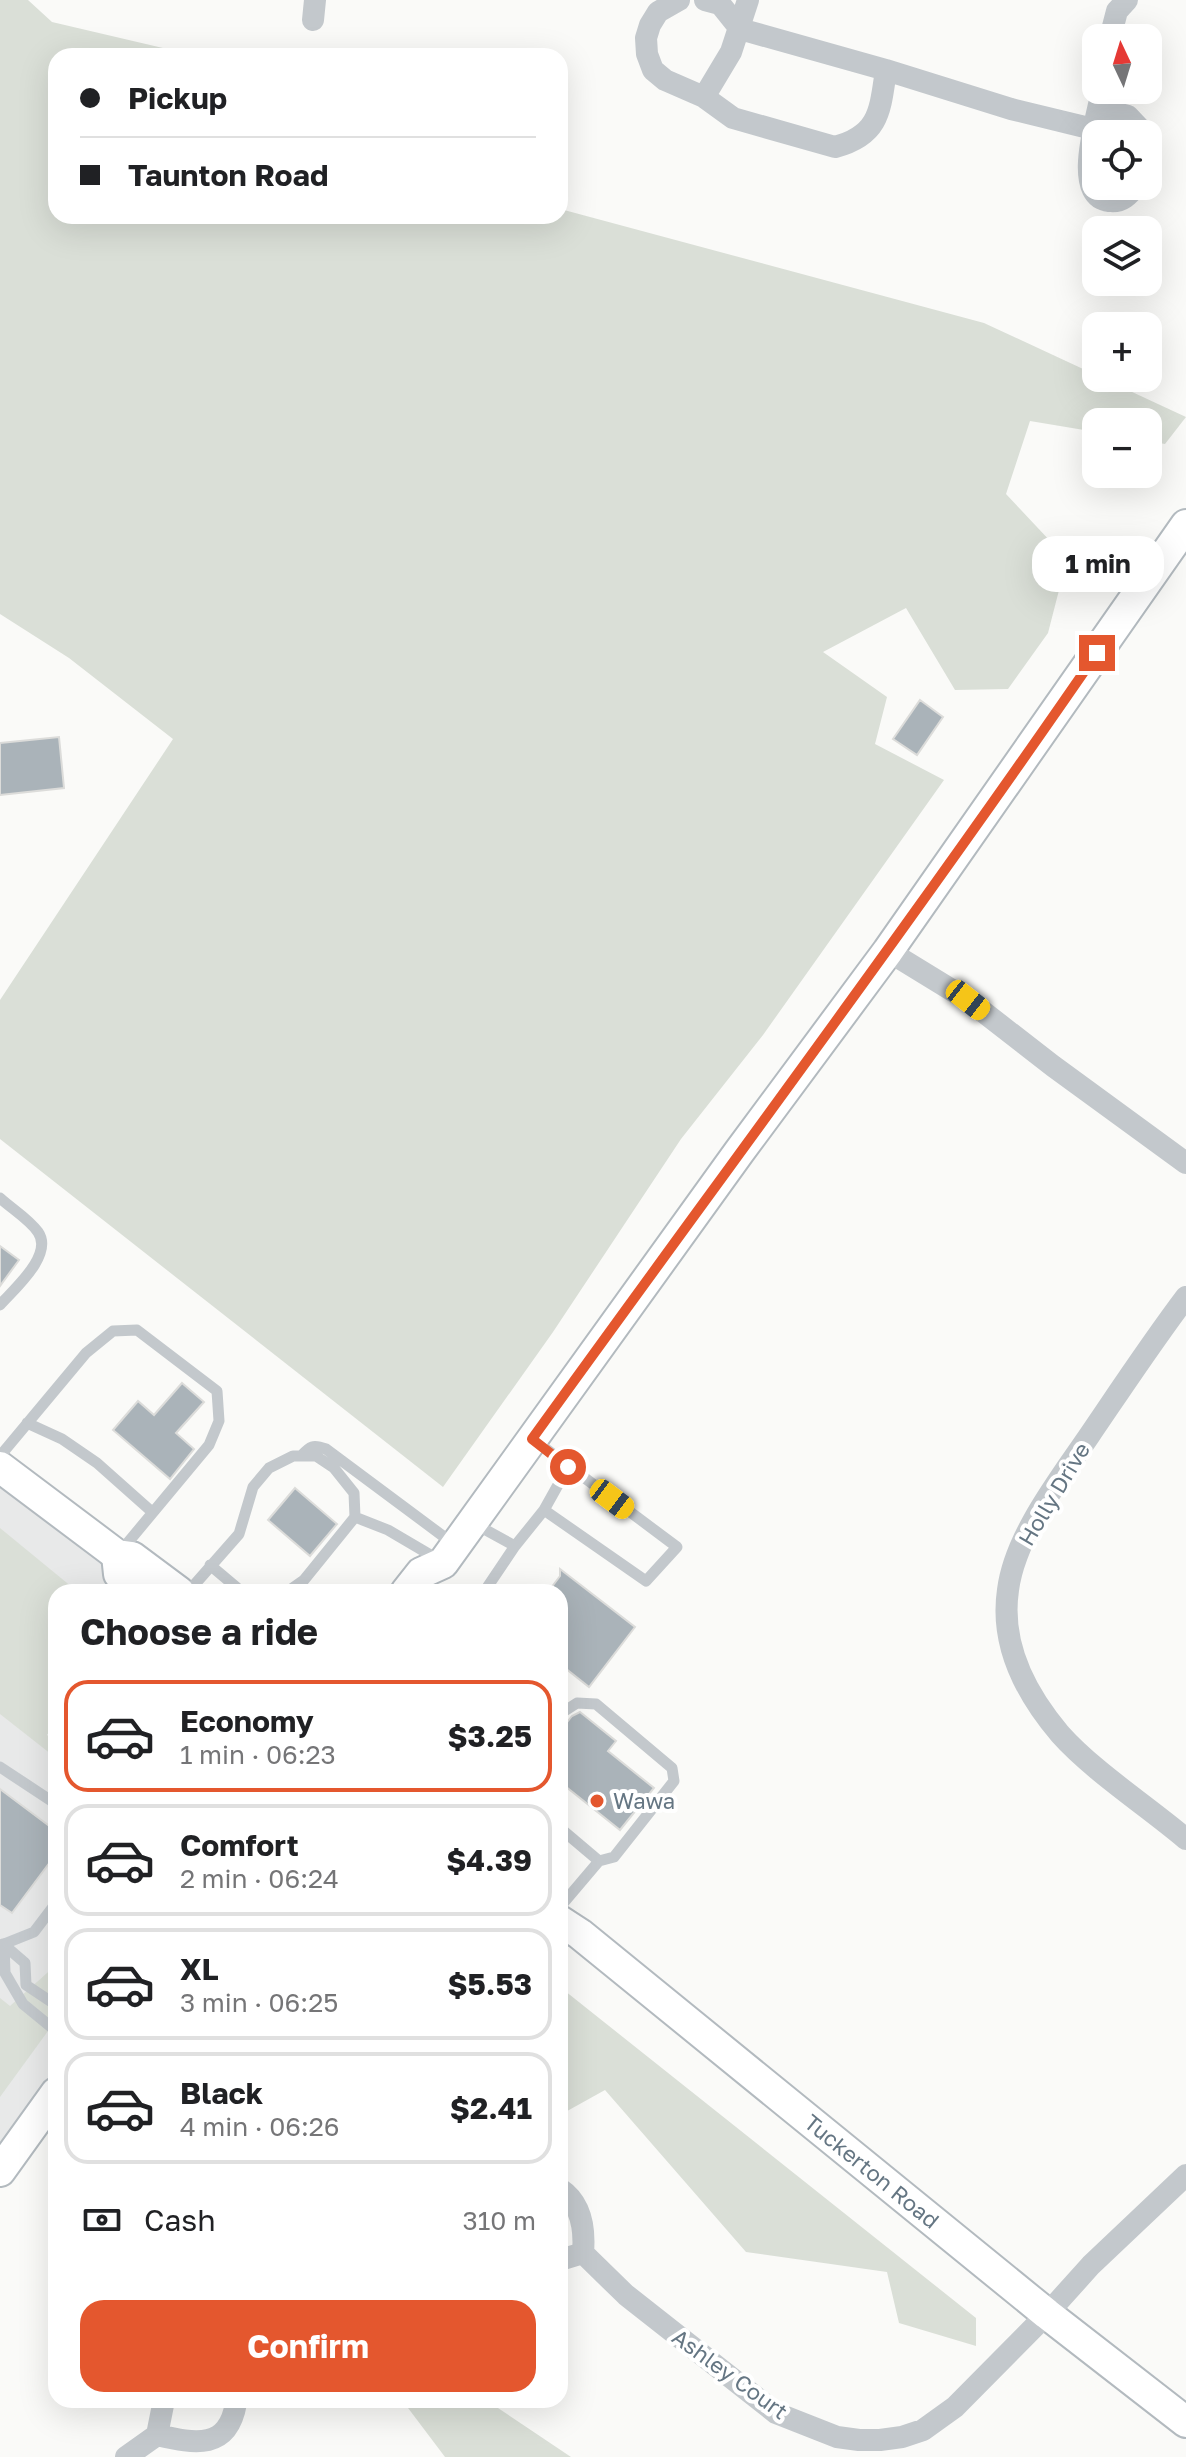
<!DOCTYPE html>
<html lang="en">
<head>
<meta charset="utf-8">
<style>
	body { margin:0; font-family:"Golos Text",sans-serif; background:#f6f6f6; color:#202124; height:100vh; display:flex; flex-direction:column; font-size:30px; white-space:nowrap }
	* { box-sizing:border-box; margin:0 }
	p { font-size:26px; color:#757577 }
	.icon { flex:none; width:44px; height:44px; fill:none; stroke:currentColor; stroke-width:2; stroke-linecap:round; stroke-linejoin:round }
	.map { position:relative; flex:1; overflow:hidden }
	.side { position:absolute; left:48px; top:1584px; width:520px; height:824px; display:flex; flex-direction:column; background:#fff; border-radius:24px; box-shadow:0 8px 32px #0002 }
	.side>* { flex:none }
	.hud { position:absolute; left:48px; top:48px; width:520px; height:176px; border-radius:24px; box-shadow:0 8px 32px #0002; display:grid; align-content:center; height:176px; padding:0 32px; background:#fff }
	.needle { width:52px; rotate:356deg }
	.buttons { position:absolute; left:1082px; top:24px; display:grid; gap:16px }
	.buttons a { display:grid; place-items:center; width:80px; height:80px; border-radius:16px; background:#fff; box-shadow:0 8px 32px #0002; font-size:40px }
	.end { position:absolute; width:36px; height:36px; margin:-18px; border:10px solid #e4572e; background:#fff; box-shadow:0 0 0 4px #fff }
	.from { border-radius:50% }
	.bubble { position:absolute; height:56px; border-radius:24px; background:#fff; box-shadow:0 8px 32px #0002; font-size:26px; font-weight:700; line-height:56px; text-align:center }
	.car { position:absolute; width:24px; height:48px; margin:-24px -12px; border-radius:10px; box-shadow:0 0 6px 2px #0007; background:linear-gradient(#f5c518 24%,#345 0 40%,#f5c518 0 76%,#345 0 86%,#f5c518 0) }
	.hud b { display:flex; align-items:center; gap:28px; height:76px; font-size:30px }
	.hud b+b { border-top:2px solid #e0e0e0 }
	.hud i { width:20px; height:20px; background:#202124 }
	ul { padding:0; list-style:none }
	li { display:flex; align-items:center; gap:24px; height:112px; margin:0 16px 12px; padding:0 16px; border:4px solid #e0e0e0; border-radius:24px }
	li div { flex:1 }
	li b { display:block; font-size:30px }
	li em { font-style:normal; font-weight:700 }
	li.on { border-color:#e4572e }
	li>.icon { width:72px; height:72px; stroke-width:1.5 }
	h2 { padding:0 32px; font-size:36px; line-height:96px }
	.pay { display:flex; align-items:center; gap:20px; height:88px; padding:0 32px; font-size:30px }
	.pay p { margin-inline-start:auto }
	.cta { display:flex; gap:16px; margin-top:auto; padding:16px 32px }
	.cta a { flex:1; height:92px; border-radius:24px; background:#e4572e; color:#fff; font-size:32px; font-weight:700; line-height:92px; text-align:center }
	.map>svg:first-child { display:block }
	.built { fill:#e8e9e9 }
	.green { fill:#dadfd7 }
	.building { fill:#aab3b9; stroke:#dcdcda; stroke-width:2 }
	.lines { fill:none; stroke-linecap:round; stroke-linejoin:round }
	.secondary-casing { stroke:#b3babf; stroke-width:34 }
	.lane { stroke:#c3c8cc; stroke-width:11 }
	.street { stroke:#c3c8cc; stroke-width:22 }
	.secondary { stroke:#fff; stroke-width:30 }
	.route { stroke:#e4572e; stroke-width:10 }
	.poi-dot { fill:#e4572e; stroke:#fff; stroke-width:3 }
	.labels { text-anchor:middle; stroke-width:8; stroke-linejoin:round; paint-order:stroke }
	.street-label { font-size:22px; fill:#657683; stroke:#fff }
	.poi-label { font-size:22px; fill:#657683; stroke:#fff; text-anchor:start }
</style>
</head>
<body>
<div class="map">
<svg width="1186" height="2457" viewBox="0 0 1186 2457">
	<rect width="100%" height="100%" fill="#fafaf8"/>
	<path class="built" d="M0,1468L147,1592H56V1723L47,1735L56,1743V2093L0,2171Z"/>
	<path class="green" d="M0,0H28L52,22L197,56H56V216H560V206L564,210L984,323L1096,375V378H1102L1186,417L1165,444L1148,441V422H1096V432L1030,421L1006,494L1067,559L1048,633L1008,689L955,690L906,608L823,652L887,697L875,744L944,780L763,1035L681,1139L553,1332L443,1487L0,1139V1000L173,739L69,658L0,614Z
		M0,1528L78,1592H56V1723L47,1735L56,1743V1758L0,1714Z
		M56,1965V2020L0,2097V1998L10,2006Z
		M560,1987L976,2318V2346L899,2323L887,2272L746,2252L605,2090L560,2115Z
		M402,2400H486L571,2457H445Z"/>
	<path class="building" d="M920,700L943,717L917,755L893,739Z
		M59,737L64,788L0,795V743Z
		M0,1246L19,1260L0,1286Z
		M182,1383L204,1402L176,1433L194,1449L170,1479L113,1430L138,1401L154,1415Z
		M295,1488L337,1524L310,1556L268,1520Z
		M560,1569L635,1627L589,1687L560,1664V1592H548L560,1576Z
		M580,1712L616,1741L608,1751L654,1788L620,1830L560,1782V1731L572,1716Z
		M0,1789L56,1831V1854L12,1913L0,1905Z"/>
	<g class="lines">
		<defs>
			<g id="secondary">
				<path d="M0,1467L117,1555L132,1557L179,1592"/>
				<path d="M117,1555L119,1574L139,1592"/>
				<path d="M406,1592L421,1573L443,1563L739,1152L888,951L1186,525"/>
				<path id="s1" d="M560,1921L580,1934L1047,2314L1186,2422"/>
				<path d="M0,2171L56,2093"/>
			</g>
		</defs>
		<use href="#secondary" class="secondary-casing"/>
		<path class="lane" d="M0,1198C12,1209 29,1219 38,1232C54,1255 14,1289 0,1305
			M27,1423L62,1439L97,1463L151,1511
			M0,1456L86,1353L113,1331L137,1330L217,1391L219,1421L209,1445L120,1552
			M301,1456C310,1446 313,1444 326,1449L455,1545
			M544,1510L568,1467
			M355,1517L388,1530L439,1560
			M473,1523L515,1546L544,1510L646,1581L677,1547L534,1440
			M210,1565L242,1592
			M188,1592L239,1534L253,1487L269,1468L293,1456H316L334,1468L354,1493L355,1517L304,1580L287,1592
			M484,1592L515,1546
			M560,1714L577,1703L596,1704L672,1768L674,1781L614,1857L599,1861
			M0,1767L56,1804
			M560,1828L599,1861L560,1907
			M3,1944L25,1963L26,1985L56,2005
			M4,1944L5,1973L23,2004L56,2031
			M4,1944L34,1932L56,1903"/>
		<path class="street" d="M679,0L658,12L650,25L646,38L647,54L653,70L665,80L704,97L733,118L835,147C880,135 880,110 886,70L740,29L720,4L705,0
			M313,20L315,0
			M1110,38L1117,11L1127,0
			M886,70L1011,109L1093,129
			M1102,90C1099,112 1070,197 1109,201C1122,203 1129,195 1136,186
			M704,97L731,52L748,0
			M1099,109L1128,116L1145,134
			M1148,140L1151,149L1148,166
			M888,951L968,1000L1053,1066L1186,1163
			M1186,1297C1152,1342 1121,1389 1089,1436C1059,1480 1015,1536 1008,1590C1000,1644 1026,1694 1060,1734C1093,1771 1147,1806 1186,1839
			M560,2189C581,2203 585,2229 583,2253L626,2295L776,2413L837,2437L859,2440H880L902,2437L923,2430L955,2407L1047,2314L1091,2265L1186,2175
			M560,2260L583,2253
			M157,2435C196,2444 228,2450 236,2403L235,2400
			M126,2457L157,2435L164,2400"/>
		<use href="#secondary" class="secondary"/>
	</g>
	<g class="lines">
		<path class="route" d="M568,1467L532,1439C721,1177 914,919 1097,653"/>
	</g>
	<circle class="poi-dot" cx="597" cy="1801" r="8"/>
	<g class="labels">
		<g class="street-label">
			<text transform="translate(1054 1494) rotate(-59)" y="8">Holly Drive</text>
			<text dy="8" stroke="none"><textPath href="#s1" startOffset="400">Tuckerton Road</textPath></text>
			<text transform="translate(730 2374) rotate(36)" y="8">Ashley Court</text>
		</g>
		<g class="poi-label">
			<text x="613" y="1809">Wawa</text>
		</g>
	</g>
</svg>
<div class="buttons">
<a><svg class="needle" viewBox="-14 -14 28 28"><path d="M0-13l5 13h-10z" fill="#e53935"/><path d="M0 13l5-13h-10z" fill="#757577"/></svg></a>
<a><svg class="icon" aria-label="locate" viewBox="0 0 24 24"><circle cx="12" cy="12" r="6"/><path d="M12 2v4M12 18v4M2 12h4M18 12h4"/></svg></a>
<a><svg class="icon" aria-label="layers" viewBox="0 0 24 24"><path d="M12 4l9 5-9 5-9-5zM3 14l9 5 9-5"/></svg></a>
<a>+</a>
<a>−</a>
</div>
<i class="end from" style="left:568px;top:1467px"></i>
<i class="end" style="left:1097px;top:653px"></i>
<div class="bubble" style="left:1032px;top:536px;width:132px">1 min</div>
<i class="car" style="left:968px;top:1000px;rotate:128deg"></i>
<i class="car" style="left:612px;top:1499px;rotate:127deg"></i>
<div class="hud">
<b><i class="from"></i>Pickup</b>
<b><i></i>Taunton Road</b>
</div>
<section class="side">
<h2>Choose a ride</h2>
<ul>
<li class="on"><svg class="icon" aria-label="car" viewBox="0 0 24 24"><path d="M5 17H2v-5l4-1 3-4h7l3 4 3 1v5h-3M9 17h6M6 11h13"/><circle cx="7" cy="17" r="2"/><circle cx="17" cy="17" r="2"/></svg><div><b>Economy</b><p>1 min · 06:23</p></div><em>$3.25</em></li>
<li><svg class="icon" aria-label="car" viewBox="0 0 24 24"><path d="M5 17H2v-5l4-1 3-4h7l3 4 3 1v5h-3M9 17h6M6 11h13"/><circle cx="7" cy="17" r="2"/><circle cx="17" cy="17" r="2"/></svg><div><b>Comfort</b><p>2 min · 06:24</p></div><em>$4.39</em></li>
<li><svg class="icon" aria-label="car" viewBox="0 0 24 24"><path d="M5 17H2v-5l4-1 3-4h7l3 4 3 1v5h-3M9 17h6M6 11h13"/><circle cx="7" cy="17" r="2"/><circle cx="17" cy="17" r="2"/></svg><div><b>XL</b><p>3 min · 06:25</p></div><em>$5.53</em></li>
<li><svg class="icon" aria-label="car" viewBox="0 0 24 24"><path d="M5 17H2v-5l4-1 3-4h7l3 4 3 1v5h-3M9 17h6M6 11h13"/><circle cx="7" cy="17" r="2"/><circle cx="17" cy="17" r="2"/></svg><div><b>Black</b><p>4 min · 06:26</p></div><em>$2.41</em></li>
</ul>
<div class="pay"><svg class="icon" aria-label="cash" viewBox="0 0 24 24"><path d="M3 7h18v10H3z"/><circle cx="12" cy="12" r="2"/></svg>Cash<p>310 m</p></div>
<div class="cta"><a>Confirm</a></div>
</section>
</div>
</body>
</html>
